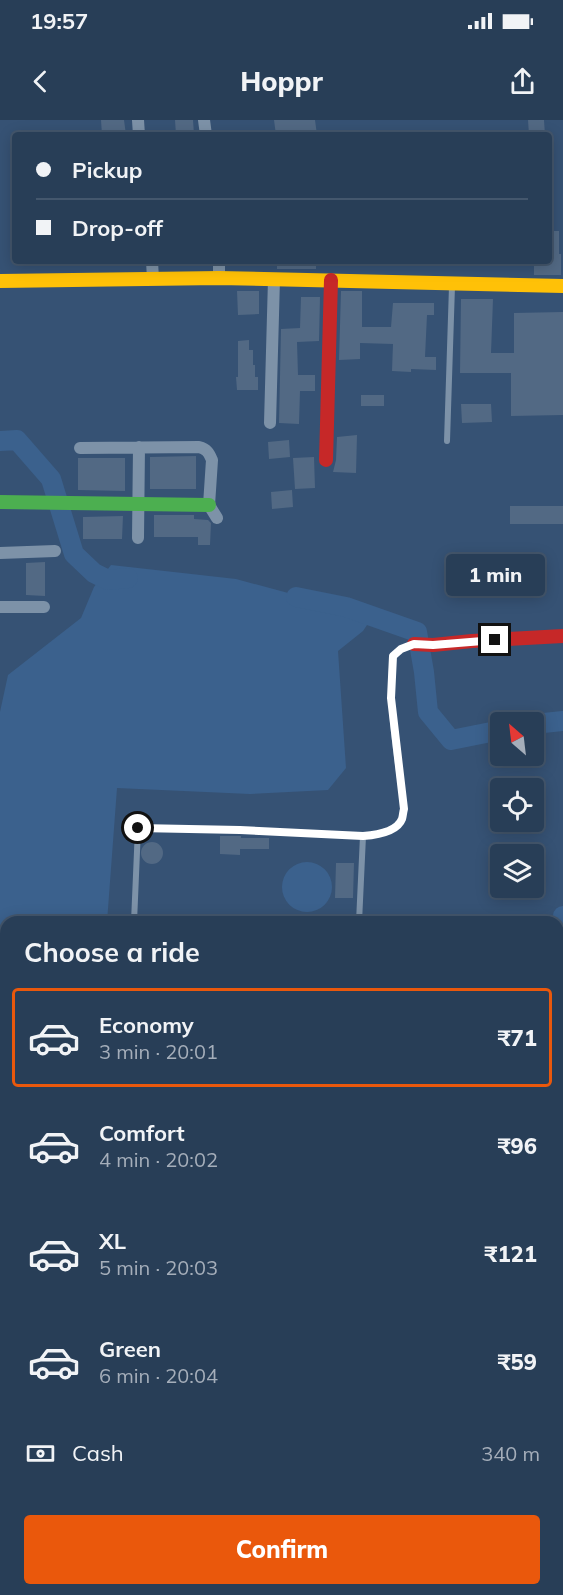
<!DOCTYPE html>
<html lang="en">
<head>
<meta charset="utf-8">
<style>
	body { margin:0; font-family:Mulish,sans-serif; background:#30455d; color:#f1f3f6; height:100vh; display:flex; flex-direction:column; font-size:22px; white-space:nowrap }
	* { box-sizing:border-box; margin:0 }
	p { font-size:20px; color:#a5aeba }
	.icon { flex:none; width:33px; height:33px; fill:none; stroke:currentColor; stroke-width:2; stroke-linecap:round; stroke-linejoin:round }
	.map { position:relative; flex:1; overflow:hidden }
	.details { position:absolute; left:0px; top:796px; width:564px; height:680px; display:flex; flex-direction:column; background:#283e57; border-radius:18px 18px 0 0; box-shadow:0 3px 15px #0003,0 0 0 2px #44576d }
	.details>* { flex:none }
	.hud { position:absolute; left:12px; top:12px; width:540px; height:132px; border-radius:6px; box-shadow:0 3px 15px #0003,0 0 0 2px #44576d; display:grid; align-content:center; height:132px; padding:0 24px; background:#283e57 }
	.needle { width:39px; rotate:332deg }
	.tools { position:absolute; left:490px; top:592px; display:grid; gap:12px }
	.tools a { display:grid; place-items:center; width:54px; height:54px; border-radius:6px; background:#283e57; box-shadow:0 3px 15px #0003,0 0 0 2px #44576d; font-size:30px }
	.end { position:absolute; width:27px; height:27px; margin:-14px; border:8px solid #fff; background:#111; box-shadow:0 0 0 3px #111 }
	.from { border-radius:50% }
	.bubble { position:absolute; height:42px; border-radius:6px; background:#283e57; box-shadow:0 3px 15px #0003,0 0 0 2px #44576d; font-size:20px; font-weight:800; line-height:42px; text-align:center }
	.hud b { display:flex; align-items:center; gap:21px; height:57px; font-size:22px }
	.hud b+b { border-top:2px solid #44576d }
	.hud i { width:15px; height:15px; background:#f1f3f6 }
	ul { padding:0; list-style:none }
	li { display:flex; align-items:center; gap:18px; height:99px; margin:0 12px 9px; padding:0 12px; border:3px solid transparent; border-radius:6px }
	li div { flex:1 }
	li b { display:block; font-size:22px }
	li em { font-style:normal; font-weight:800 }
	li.selected { border-color:#ea580c }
	li>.icon { width:54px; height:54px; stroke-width:1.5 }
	h2 { padding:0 24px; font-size:27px; line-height:72px }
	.pay { display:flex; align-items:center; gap:15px; height:66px; padding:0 24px; font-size:22px }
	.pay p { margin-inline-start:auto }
	.button { display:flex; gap:12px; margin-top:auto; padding:12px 24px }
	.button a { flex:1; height:69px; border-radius:6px; background:#ea580c; color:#fff; font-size:24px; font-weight:800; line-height:69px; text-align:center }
	.status { display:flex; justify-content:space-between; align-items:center; height:42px; padding:0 30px; background:#283e57; direction:ltr }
	.status svg { height:16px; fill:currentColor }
	header { display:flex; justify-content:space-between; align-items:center; height:78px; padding:0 24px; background:#283e57; font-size:27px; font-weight:800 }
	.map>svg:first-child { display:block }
	.water { fill:#3b618d }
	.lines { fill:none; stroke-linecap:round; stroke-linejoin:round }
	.river { stroke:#3b618d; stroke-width:20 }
	.building { fill:#526984 }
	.lane { stroke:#7d92a8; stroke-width:6 }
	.street { stroke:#7d92a8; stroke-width:12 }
	.fast { stroke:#4caf50; stroke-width:14 }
	.slow { stroke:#ffc107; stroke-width:14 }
	.jam { stroke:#c62828; stroke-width:14 }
	.rail-casing { stroke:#7e92a7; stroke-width:5 }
	.rail { stroke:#1b4f8f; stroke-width:3; stroke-dasharray:9; stroke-linecap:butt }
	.route { stroke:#fff; stroke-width:8 }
</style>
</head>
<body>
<div class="status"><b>19:57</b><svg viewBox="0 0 49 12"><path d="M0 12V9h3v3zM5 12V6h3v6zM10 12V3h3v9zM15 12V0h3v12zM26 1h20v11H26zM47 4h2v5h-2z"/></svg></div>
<header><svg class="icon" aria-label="back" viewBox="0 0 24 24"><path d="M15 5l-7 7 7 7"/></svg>Hoppr<svg class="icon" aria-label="share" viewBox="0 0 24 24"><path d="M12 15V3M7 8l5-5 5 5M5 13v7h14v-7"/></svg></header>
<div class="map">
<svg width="563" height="1475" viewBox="0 0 563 1475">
	<rect width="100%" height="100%" fill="#365274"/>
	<path class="water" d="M111,445L236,459L373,496L363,511L338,531L346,648L328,670L250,674L117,668L107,802H6V931L0,928V592L8,555L81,498L94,467Z
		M282 767a25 25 0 1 1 50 0a25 25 0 1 1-50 0Z"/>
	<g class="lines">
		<path class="river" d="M0,321L17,320L51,359L74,434L94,453L108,460L128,458
			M296,477L346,487L417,512L424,552L428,592L451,620L501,610
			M534,604L563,601
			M563,796C561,836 562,875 560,914L563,918"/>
	</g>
	<path class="building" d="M101,0H124L126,15H102Z
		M175,0H193L194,14L176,15Z
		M274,0H315L317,15H276Z
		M528,0H544L545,15H529Z
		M549,111H559V134H561V155H534V141H549Z
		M294,141H316V149H277V143Z
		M237,171H259V194L238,195Z
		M341,171H362V207H391L393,183H434V195H427L425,237H436V250L411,249V252L392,251L393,224L360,223V239L339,240Z
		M301,177H320L319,221L297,222L298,255H315V271H300L299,304L279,303L281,209L300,208Z
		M461,179H493L491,233H514V193L563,192V295L511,296V253H460Z
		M249,220V230H253V245H255V257H258V270H237L236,257H238V221Z
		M361,275H384V286H361Z
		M461,284H491L492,302L462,303Z
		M357,315L356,353L333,352L336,340L337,317Z
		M289,320L290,337L269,339L268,322Z
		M196,336V369H150V337Z
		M314,337L315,368L295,369L293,338Z
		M78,338H125V371L78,370Z
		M292,370L293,387L272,389L271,372Z
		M510,386H563V404H510Z
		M154,395H194V399L208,400L211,403L210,425H198V417H154Z
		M123,396L122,419H83V397Z
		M45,442V476L26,475V443Z
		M220,716H241V718H269V729H240V735L220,734Z
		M141 733a11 11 0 1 1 22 0a11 11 0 1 1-22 0Z
		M336,743H354L353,778H335Z"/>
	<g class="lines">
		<path class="lane" d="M447,321L452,166
			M134,802L138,708L240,710L363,716
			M359,802L363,716C376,715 397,712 402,699C403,696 403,692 404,689C398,639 387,587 393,536L401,529L414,525
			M0,1034L6,1037
			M0,1230L6,1233
			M1,1398L6,1383"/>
		<path class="street" d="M138,0L139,15
			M204,0L206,15
			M152,141L153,159
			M219,141V158
			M270,303L274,159
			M80,328L199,327C207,329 209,333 212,340L209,385L217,398
			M138,418L139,327
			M0,433L55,431
			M0,487H44
			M558,1434H563
			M269,1470L291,1475"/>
		<path class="fast" d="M0,382L209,385"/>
		<path class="slow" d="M0,161L219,158L563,166"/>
		<path class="jam" d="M326,340L331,160
			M414,524L433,525L472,521L563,516"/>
		<defs>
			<path id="rail" d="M0,1007L6,1010
				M558,1264L563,1266"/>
		</defs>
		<use href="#rail" class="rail-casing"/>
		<use href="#rail" class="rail"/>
	</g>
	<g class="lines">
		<path class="route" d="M138,708L240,710L363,716C376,715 397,712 402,699C403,696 403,692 404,689L391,578L393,536L401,529L414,524L433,525L495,520"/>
	</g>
</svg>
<div class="tools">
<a><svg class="needle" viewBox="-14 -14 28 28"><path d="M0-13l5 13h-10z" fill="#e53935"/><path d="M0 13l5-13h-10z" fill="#a5aeba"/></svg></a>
<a><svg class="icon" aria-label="locate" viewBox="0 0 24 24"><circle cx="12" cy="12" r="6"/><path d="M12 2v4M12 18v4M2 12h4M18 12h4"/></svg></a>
<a><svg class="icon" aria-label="layers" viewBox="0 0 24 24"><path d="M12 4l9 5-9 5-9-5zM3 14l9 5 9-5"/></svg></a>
</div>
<i class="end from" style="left:138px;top:708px"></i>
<i class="end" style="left:495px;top:520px"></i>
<div class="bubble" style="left:446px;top:434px;width:99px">1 min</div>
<div class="hud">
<b><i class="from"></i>Pickup</b>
<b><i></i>Drop-off</b>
</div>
<section class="details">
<h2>Choose a ride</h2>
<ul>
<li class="selected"><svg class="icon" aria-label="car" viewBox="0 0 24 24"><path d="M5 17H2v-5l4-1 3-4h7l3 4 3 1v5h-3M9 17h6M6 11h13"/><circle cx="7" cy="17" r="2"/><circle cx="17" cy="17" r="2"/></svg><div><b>Economy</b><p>3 min · 20:01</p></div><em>₹71</em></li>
<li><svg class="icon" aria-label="car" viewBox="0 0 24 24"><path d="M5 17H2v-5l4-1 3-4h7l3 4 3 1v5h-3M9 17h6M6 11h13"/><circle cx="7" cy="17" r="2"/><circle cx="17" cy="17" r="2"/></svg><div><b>Comfort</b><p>4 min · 20:02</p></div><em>₹96</em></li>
<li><svg class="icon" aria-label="car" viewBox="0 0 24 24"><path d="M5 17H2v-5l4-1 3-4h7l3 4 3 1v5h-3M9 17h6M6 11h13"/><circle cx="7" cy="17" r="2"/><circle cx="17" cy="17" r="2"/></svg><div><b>XL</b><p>5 min · 20:03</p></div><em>₹121</em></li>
<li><svg class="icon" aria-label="car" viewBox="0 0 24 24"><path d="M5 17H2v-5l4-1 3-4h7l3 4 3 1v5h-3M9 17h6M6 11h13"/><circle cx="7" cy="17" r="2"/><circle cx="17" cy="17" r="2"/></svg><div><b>Green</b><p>6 min · 20:04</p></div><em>₹59</em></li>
</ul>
<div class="pay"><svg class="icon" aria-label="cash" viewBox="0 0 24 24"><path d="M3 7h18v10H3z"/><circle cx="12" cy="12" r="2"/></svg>Cash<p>340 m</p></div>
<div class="button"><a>Confirm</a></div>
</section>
</div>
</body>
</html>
